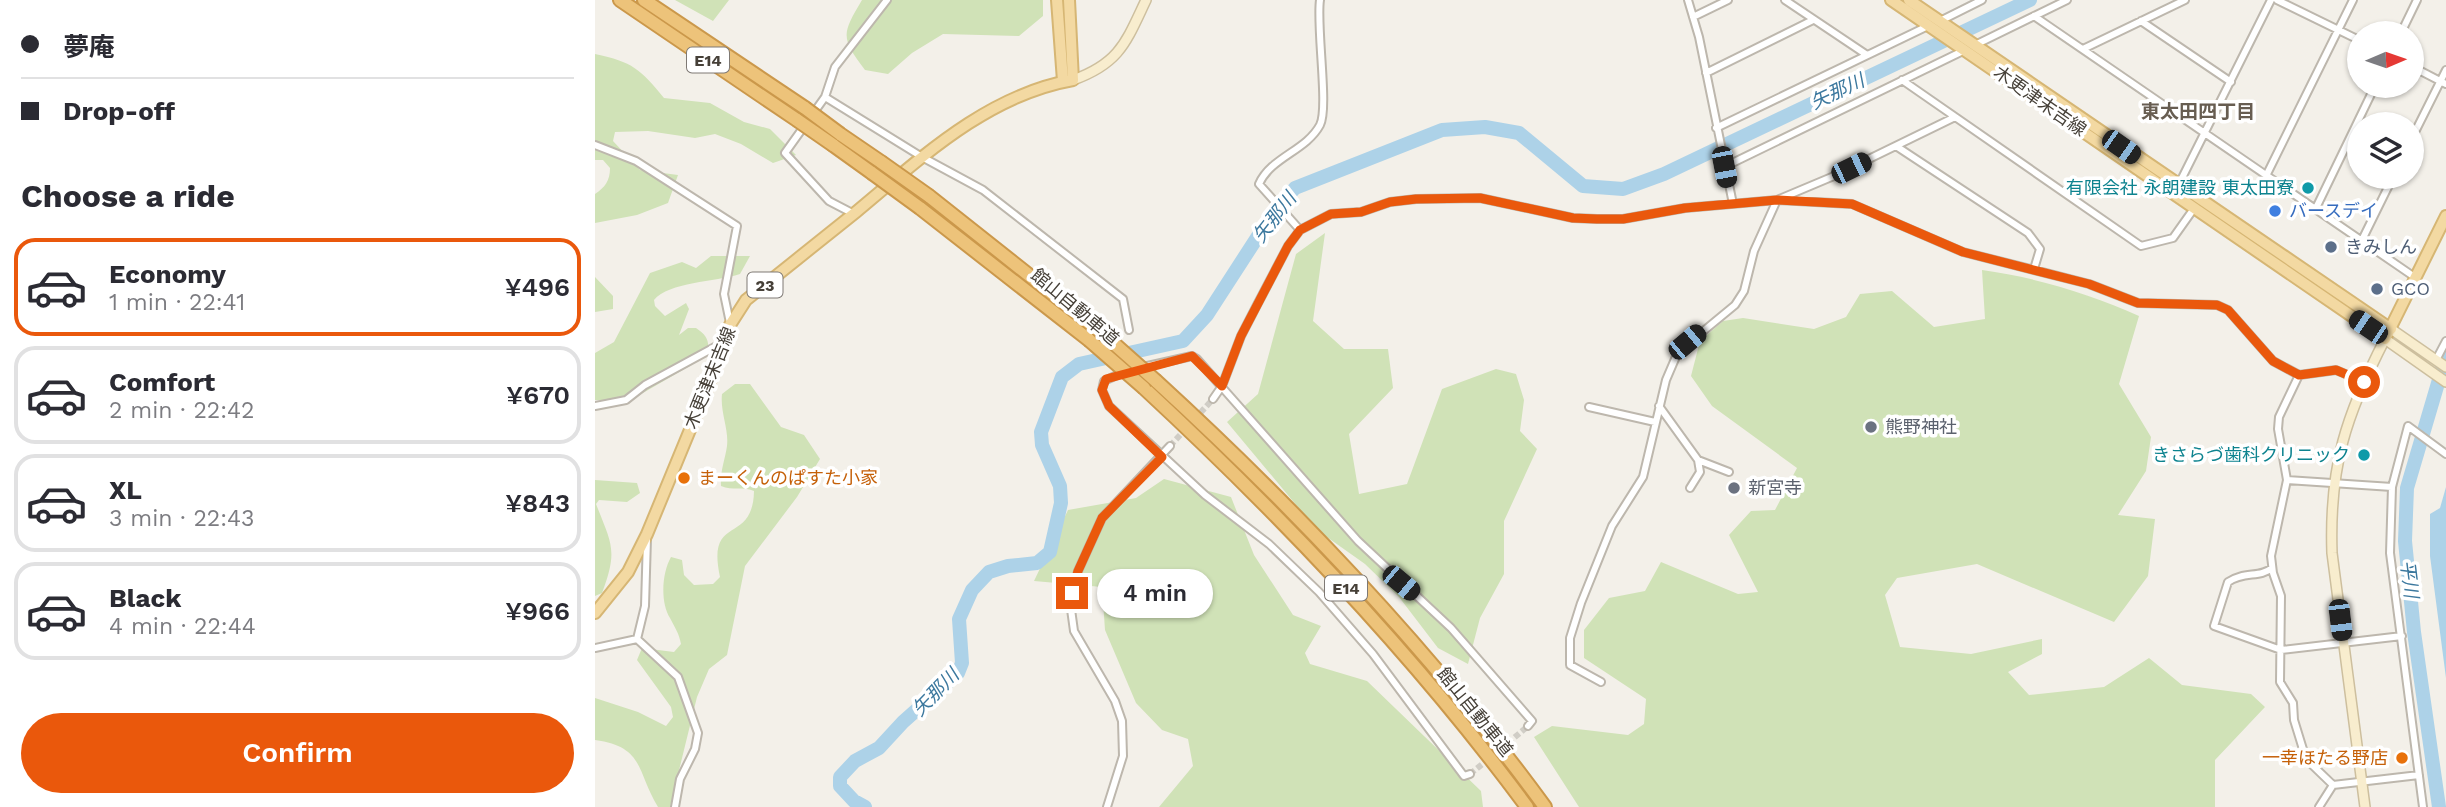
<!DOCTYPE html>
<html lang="en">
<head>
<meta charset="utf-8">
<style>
	body { margin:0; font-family:"Work Sans","Noto Sans JP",sans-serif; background:#f7f7f7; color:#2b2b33; height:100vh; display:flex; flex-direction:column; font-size:26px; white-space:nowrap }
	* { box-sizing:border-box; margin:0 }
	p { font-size:23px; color:#7c7c81 }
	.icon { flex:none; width:38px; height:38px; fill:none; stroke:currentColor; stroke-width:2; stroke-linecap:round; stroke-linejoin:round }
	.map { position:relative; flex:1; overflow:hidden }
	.side { display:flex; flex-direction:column; background:#fff; width:595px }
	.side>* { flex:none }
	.banner { display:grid; align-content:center; height:154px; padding:0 21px; background:#fff }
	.needle { width:46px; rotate:88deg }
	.controls { position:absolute; left:1752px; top:21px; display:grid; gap:14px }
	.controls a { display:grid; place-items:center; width:77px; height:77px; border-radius:50%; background:#fff; box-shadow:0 2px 5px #0004; font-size:35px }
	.end { position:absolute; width:32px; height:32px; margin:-16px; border:9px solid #ea580c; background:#fff; box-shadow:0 0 0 4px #fff }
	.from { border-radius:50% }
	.bubble { position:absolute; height:49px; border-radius:24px; background:#fff; box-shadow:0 2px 5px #0004; font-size:23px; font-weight:600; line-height:49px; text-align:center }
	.car { position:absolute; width:21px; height:42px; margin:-21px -10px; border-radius:9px; box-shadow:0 0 5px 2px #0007; background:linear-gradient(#222 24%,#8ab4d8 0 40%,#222 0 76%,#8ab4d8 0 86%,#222 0) }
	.banner b { display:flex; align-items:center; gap:24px; height:66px; font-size:26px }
	.banner b+b { border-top:2px solid #e1e1e2 }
	.banner i { width:18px; height:18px; background:#2b2b33 }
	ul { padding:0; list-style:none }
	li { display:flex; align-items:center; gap:21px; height:98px; margin:0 14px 10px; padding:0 7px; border:4px solid #e1e1e2; border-radius:21px }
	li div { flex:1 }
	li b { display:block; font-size:26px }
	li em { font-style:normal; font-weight:600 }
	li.on { border-color:#ea580c }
	li>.icon { width:63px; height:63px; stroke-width:1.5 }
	h2 { padding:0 21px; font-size:32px; line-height:84px }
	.button { display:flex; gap:14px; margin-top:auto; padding:14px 21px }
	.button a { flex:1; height:80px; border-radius:42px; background:#ea580c; color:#fff; font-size:28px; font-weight:600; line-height:80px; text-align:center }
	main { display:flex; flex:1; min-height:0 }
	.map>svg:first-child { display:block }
	.green { fill:#d0e2b7 }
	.water { fill:#add2e8 }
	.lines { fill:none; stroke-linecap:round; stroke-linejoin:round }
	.river { stroke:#add2e8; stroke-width:14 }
	.street-tunnel { stroke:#d0cdc6; stroke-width:6; stroke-dasharray:6 3; stroke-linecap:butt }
	.street-casing { stroke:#bdb7ad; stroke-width:10 }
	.secondary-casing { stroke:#cdbf9e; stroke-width:12 }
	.primary-casing { stroke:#d6b674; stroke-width:14 }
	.highway-casing { stroke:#cb984b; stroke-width:16 }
	.street { stroke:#fff; stroke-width:6 }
	.secondary { stroke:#f8edce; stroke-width:9 }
	.primary { stroke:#f3d9a2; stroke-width:10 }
	.highway { stroke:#edc37a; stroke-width:12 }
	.highway-bridge-casing { stroke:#cb984b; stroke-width:16; stroke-linecap:butt }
	.highway-bridge { stroke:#edc37a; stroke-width:12 }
	.route { stroke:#ea580c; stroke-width:9 }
	.culture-dot { fill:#0f9aa8; stroke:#fff; stroke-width:2.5 }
	.shop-dot { fill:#3f7fe0; stroke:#fff; stroke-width:2.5 }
	.service-dot { fill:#5c6f8a; stroke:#fff; stroke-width:2.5 }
	.worship-dot { fill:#6b7280; stroke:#fff; stroke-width:2.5 }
	.food-dot { fill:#e8710a; stroke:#fff; stroke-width:2.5 }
	.labels { text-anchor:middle; stroke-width:7; stroke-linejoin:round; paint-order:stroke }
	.shield { fill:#fff; stroke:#7e7974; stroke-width:2 }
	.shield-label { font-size:16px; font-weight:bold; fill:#464038 }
	.street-label { font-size:18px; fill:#464038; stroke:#fff }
	.culture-label { font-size:18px; fill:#0d838f; stroke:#fff; text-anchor:end }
	.shop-label { font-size:18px; fill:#366cbe; stroke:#fff; text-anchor:start }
	.service-label { font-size:18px; fill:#4e5e75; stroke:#fff; text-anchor:start }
	.worship-label { font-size:18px; fill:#5b616d; stroke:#fff; text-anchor:start }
	.food-label { font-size:18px; fill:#c56008; stroke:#fff; text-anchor:start }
	.water-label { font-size:19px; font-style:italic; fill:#3c789e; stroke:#fff }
	.neighbourhood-label { font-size:19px; font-weight:bold; fill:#675d51; stroke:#fff }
</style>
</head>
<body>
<main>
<section class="side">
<div class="banner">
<b><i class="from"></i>夢庵</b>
<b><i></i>Drop-off</b>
</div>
<h2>Choose a ride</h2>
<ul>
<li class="on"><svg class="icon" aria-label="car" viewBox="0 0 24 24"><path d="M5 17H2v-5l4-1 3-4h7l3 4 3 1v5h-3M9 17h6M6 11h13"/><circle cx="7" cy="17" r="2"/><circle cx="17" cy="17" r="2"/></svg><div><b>Economy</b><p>1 min · 22:41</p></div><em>¥496</em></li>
<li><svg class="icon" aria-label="car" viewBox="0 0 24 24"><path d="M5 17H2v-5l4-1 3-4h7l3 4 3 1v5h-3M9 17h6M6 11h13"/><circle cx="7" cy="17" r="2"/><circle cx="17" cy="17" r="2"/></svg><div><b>Comfort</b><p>2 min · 22:42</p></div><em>¥670</em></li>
<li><svg class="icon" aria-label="car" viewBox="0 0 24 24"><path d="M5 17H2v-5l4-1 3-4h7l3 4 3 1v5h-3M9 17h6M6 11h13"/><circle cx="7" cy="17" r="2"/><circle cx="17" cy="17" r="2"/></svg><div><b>XL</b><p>3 min · 22:43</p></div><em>¥843</em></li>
<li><svg class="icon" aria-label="car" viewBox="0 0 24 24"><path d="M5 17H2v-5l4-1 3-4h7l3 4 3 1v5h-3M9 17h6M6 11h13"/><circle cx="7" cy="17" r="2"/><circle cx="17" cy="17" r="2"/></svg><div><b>Black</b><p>4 min · 22:44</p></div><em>¥966</em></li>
</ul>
<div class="button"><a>Confirm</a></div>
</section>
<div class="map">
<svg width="1851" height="807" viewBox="0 0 1851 807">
	<rect width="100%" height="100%" fill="#f3f0e9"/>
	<path class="green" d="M80,0H134L118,21Z
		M267,0H448V16L424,36L348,34L317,53L293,74L270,70C245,37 247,34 267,0Z
		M0,54C38,62 45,69 69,98L115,103L149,122L175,129L201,155L178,163L146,144L120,134L100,138L53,131L20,132L18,141L45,170L83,175L73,203L42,215L0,223V194C10,187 15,181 15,168L8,160H0Z
		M730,233L718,321L749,349H793L798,388L754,434L764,494L812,484L847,389L901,369L921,374L929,400L925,431L942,449L909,521V574L885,618L873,664L843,648L804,597L770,564L722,530L632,422L663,394L701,254Z
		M116,256H155L145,274C120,282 74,282 59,300L60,306L70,316L91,303L94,309L84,335L93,328H101C113,336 115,342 112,356L34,401L0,400V353L19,342L55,273L87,262L101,268Z
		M1387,270C1439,277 1496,294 1544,316L1524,384L1556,437L1551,471L1523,515L1560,519L1553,576L1519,622L1382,564L1302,578L1290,595L1305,647L1376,654L1447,639V654L1413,672L1434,695L1509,687L1554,658L1587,685L1656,694L1670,707L1620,760V807H984L939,737L957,726L1033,735L1049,724L1051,699L989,658V630L1014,598L1050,591L1066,562L1143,594L1163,592L1134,535L1156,511L1180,510L1202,468L1117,406L1096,376L1105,341L1128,321L1148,318L1219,329L1251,317L1265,294L1297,291L1339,327L1390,319Z
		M0,277L18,296V309L0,312Z
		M140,384H155L186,427L209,435L225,459L202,497L150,566L132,655L114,669L102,697L75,807H63C41,771 50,747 0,740V698L43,712L71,726L78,717L76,707L42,660L47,648L79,652L86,644C84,633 80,628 75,618C65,602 67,573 76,557L87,560L89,575L99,585L118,584L125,577C111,513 158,546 159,491C147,486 138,491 126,486C125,471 130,460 132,446C134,429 125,412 127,394Z
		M569,479L636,497L659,555L698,615L726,626L710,653L715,664L772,681L886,791L888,807H564L598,766L593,739L567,730L541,703L510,630L507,587L439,581L473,510L541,498Z
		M0,480L42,483L45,493L32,502L4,500L1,504C17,545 23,550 7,593L0,596Z"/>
	<path class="water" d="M1851,487V678L1835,556V514L1845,508Z"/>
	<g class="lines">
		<path class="river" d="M270,807L259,801L245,786V777L260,761L284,748L308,722L363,673L367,663L364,619L377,590L394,572L413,566L442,563L455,552L466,503L465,486L447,445L446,432L467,377L484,364L588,341L612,315L678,213L700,188L847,130L890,127L924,133L988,186L1028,189L1069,174L1435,0
			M1844,807L1819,632L1810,541L1812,488L1851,356"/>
		<path class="street-tunnel" d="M575,446L618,399
			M906,749L933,726
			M875,774L895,758"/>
		<defs>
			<path id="street" d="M1093,0L1104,37L1138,204
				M1190,0L1272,55
				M1682,0L1764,40
				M1439,16L1821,278
				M1098,17L1133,0
				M1345,21L1387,0
				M1546,21L1636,82
				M1806,33L1822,0
				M1380,45L1472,0
				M1488,49L1590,0
				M1816,66L1851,84
				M1111,73L1218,20
				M1307,80L1546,246L1578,238L1600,207
				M230,97L327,157L388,190L528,299L534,330
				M1121,128L1335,25
				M1816,140L1851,70
				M0,145L41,161L142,226L129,294L135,323
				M1301,146L1433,233L1445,249L1439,269
				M1129,167L1370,50
				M1672,174L1758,0
				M1583,186L1676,0
				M1721,208L1780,86
				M259,214L234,201L190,153L230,97L240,67L292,0
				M705,230L664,184C676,157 711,151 725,125C734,108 721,26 725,0
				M1767,240L1798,177
				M1841,360L1851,341
				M548,367L597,356L602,359L763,541L856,628L937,721L933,726
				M531,371L509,381L507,390L514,406L610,495L674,544L724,592L778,654L869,776L875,774
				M618,399L627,386L646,336L662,305L693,246L705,230L736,214L766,212L795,202L821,199L885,198L978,218L1002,219H1028L1090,208L1182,200L1257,204L1368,252L1494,284L1543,303L1622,305L1633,310L1678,361L1704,375
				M0,406L31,400L50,385L131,341
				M1064,406L1103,460L1105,472L1095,488
				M994,407L1060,422
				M1103,460L1134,472
				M1692,480L1797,487
				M1677,568C1665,578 1649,571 1633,582L1619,626L1686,650L1807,636
				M42,639L83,677L103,733L100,749L85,779L80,807
				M0,648L42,639L50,606L52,538
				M1006,682L975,665V638L986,603L1017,526L1048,477L1071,380L1083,352L1140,305L1149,291L1159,251L1182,200L1239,176L1360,117
				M1738,785L1711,759L1699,720L1698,703L1685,682L1686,596L1678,573L1676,556L1692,480L1683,429L1684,417L1704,375L1741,370L1769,382
				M1738,785L1824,775
				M512,807L528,756L527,721L520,701L479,631L475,602L483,571L507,518L575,446
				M1724,807L1738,785
				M1828,807L1795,553L1797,487L1813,426L1851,454"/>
			<path id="secondary" d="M478,80C525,63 531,42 551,0
				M1796,329L1851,367
				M1770,807L1737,553C1734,466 1751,415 1790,339L1851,382"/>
			<path id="primary" d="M462,0L468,81
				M1296,0L1790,339L1851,216
				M1314,0L1796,329
				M0,613L33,572L52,534L130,345L135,325L151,300C188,270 224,242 261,212C326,158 392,95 478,80L474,0"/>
			<path id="highway" d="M25,0L202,120
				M49,0L210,108
				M245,134L286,162
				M238,145L277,173
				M334,196L507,333
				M325,208L494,340
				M561,381C703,511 836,651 950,807
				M549,388C688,517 819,654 932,807"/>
		</defs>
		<use href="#street" class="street-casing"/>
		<use href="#secondary" class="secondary-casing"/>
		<use href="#primary" class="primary-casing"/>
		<use href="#highway" class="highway-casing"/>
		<use href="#street" class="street"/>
		<use href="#secondary" class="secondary"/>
		<use href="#primary" class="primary"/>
		<use href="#highway" class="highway"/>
		<defs>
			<path id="highway-bridge" d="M210,108L245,134
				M202,120L238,145
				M286,162L334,196
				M277,173L325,208
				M507,333L561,381
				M494,340L549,388"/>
		</defs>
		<use href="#highway-bridge" class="highway-bridge-casing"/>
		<use href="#highway-bridge" class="highway-bridge"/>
	</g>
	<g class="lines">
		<path class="route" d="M477,593L483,571L507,518L567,457L514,406L507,390L511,379L597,356L627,386L646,336L693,246L705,230L736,214L766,212L795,202L821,199L885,198L978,218L1002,219H1028L1090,208L1182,200L1257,204L1368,252L1494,284L1543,303L1622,305L1633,310L1678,361L1704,375L1741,370L1769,382"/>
	</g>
	<g class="culture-dot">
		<circle cx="1713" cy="188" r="7"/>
		<circle cx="1769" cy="455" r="7"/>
	</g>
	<circle class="shop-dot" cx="1680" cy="211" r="7"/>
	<g class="service-dot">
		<circle cx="1736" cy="247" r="7"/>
		<circle cx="1782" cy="289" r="7"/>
	</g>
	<g class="worship-dot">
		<circle cx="1276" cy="427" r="7"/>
		<circle cx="1139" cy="488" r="7"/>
	</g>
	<g class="food-dot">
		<circle cx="89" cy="478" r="7"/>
		<circle cx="1807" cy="758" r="7"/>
	</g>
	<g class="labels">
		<g class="shield">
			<rect x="92" y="47.5" width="42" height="25" rx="5"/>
			<rect x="152.5" y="272.5" width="35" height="25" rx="5"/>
			<rect x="730" y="575.5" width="42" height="25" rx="5"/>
		</g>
		<g class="shield-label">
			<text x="113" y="66">E14</text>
			<text x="170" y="291">23</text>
			<text x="751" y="594">E14</text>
		</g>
		<g class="street-label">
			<text transform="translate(1445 101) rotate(35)" y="6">木更津末吉線</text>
			<text transform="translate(480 307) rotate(40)" y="6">館山自動車道</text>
			<text transform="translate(115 378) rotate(-68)" y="6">木更津末吉線</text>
			<text transform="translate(880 712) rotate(51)" y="6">館山自動車道</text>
		</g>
		<g class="culture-label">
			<text x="1699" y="194">有限会社 永朗建設 東太田寮</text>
			<text x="1755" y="461">きさらづ歯科クリニック</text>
		</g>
		<g class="shop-label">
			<text x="1694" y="217">バースデイ</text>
		</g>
		<g class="service-label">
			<text x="1750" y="253">きみしん</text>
			<text x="1796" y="295">GCO</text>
		</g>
		<g class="worship-label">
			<text x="1290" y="433">熊野神社</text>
			<text x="1153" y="494">新宮寺</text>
		</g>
		<g class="food-label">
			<text x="103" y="484">まーくんのぱすた小家</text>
			<text x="1793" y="764" text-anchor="end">一幸ほたる野店</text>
		</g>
		<g class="water-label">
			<text transform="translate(1242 91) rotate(-25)" y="7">矢那川</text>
			<text transform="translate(679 217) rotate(-52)" y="7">矢那川</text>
			<text transform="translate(1815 579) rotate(83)" y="7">平川</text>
			<text transform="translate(340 692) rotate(-46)" y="7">矢那川</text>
		</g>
		<g class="neighbourhood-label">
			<text x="1603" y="118">東太田四丁目</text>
		</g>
	</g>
</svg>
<div class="controls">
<a><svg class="needle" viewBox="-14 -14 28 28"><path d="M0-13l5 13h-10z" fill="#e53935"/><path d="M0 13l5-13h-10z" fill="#7c7c81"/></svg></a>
<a><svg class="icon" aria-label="layers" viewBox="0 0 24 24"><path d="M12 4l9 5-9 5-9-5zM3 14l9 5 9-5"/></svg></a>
</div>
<i class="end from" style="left:1769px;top:382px"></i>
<i class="end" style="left:477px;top:593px"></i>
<div class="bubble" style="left:502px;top:569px;width:116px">4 min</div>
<i class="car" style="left:1526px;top:147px;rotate:125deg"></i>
<i class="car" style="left:1129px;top:167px;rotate:169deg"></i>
<i class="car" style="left:1256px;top:168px;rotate:64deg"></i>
<i class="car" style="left:1773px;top:327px;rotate:304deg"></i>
<i class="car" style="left:1092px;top:342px;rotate:50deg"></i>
<i class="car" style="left:806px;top:583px;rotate:130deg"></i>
<i class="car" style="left:1745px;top:620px;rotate:173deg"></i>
</div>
</main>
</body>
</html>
